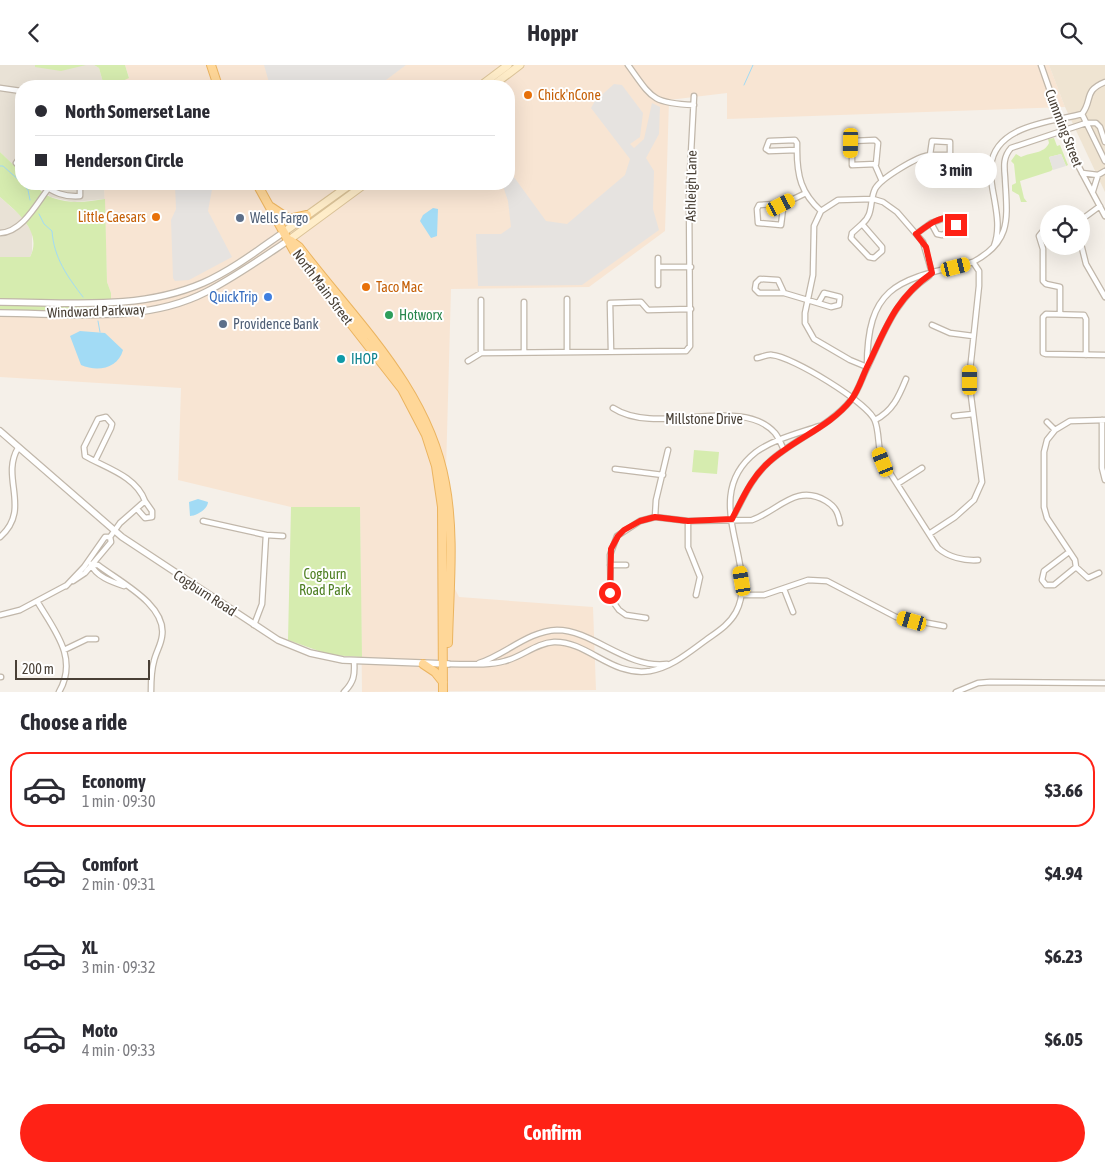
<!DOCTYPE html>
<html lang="en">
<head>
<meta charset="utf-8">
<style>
	body { margin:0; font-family:"Asap Condensed",sans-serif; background:#f7f7f7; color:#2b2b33; height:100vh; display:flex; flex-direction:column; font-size:19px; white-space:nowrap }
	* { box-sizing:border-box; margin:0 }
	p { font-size:16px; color:#7c7c81 }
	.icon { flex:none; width:28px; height:28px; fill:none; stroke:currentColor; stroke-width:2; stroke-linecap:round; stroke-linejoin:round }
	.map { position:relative; height:627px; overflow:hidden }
	.panel { display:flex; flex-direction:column; background:#fff; flex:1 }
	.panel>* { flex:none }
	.banner { position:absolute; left:15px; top:15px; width:500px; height:110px; border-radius:20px; box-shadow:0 5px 20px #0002; display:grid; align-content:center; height:110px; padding:0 20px; background:#fff }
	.buttons { position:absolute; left:1040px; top:140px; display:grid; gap:10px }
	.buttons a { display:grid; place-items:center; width:50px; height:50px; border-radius:50%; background:#fff; box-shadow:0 5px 20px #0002; font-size:25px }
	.scale { position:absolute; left:15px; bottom:12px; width:135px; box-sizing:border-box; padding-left:5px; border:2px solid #494036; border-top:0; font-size:14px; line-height:18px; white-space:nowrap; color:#494036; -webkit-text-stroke:4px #fff; paint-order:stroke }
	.end { position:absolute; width:22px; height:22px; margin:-11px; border:6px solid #ff2216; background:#fff; box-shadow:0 0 0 2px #fff }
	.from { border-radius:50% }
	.bubble { position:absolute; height:35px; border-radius:18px; background:#fff; box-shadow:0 5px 20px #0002; font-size:16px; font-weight:700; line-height:35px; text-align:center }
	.car { position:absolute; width:15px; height:30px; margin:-15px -8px; border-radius:6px; box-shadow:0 0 4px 1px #0007; background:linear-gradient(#f5c518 24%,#345 0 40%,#f5c518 0 76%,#345 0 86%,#f5c518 0) }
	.banner b { display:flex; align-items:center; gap:18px; height:48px; font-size:19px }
	.banner b+b { border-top:1px solid #e1e1e2 }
	.banner i { width:12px; height:12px; background:#2b2b33 }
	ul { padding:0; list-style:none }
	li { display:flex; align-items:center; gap:15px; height:75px; margin:0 10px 8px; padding:0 10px; border:2px solid transparent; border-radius:20px }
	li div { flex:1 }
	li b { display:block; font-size:19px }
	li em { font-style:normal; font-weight:700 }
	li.on { border-color:#ff2216 }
	li>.icon { width:45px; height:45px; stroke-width:1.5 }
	h2 { padding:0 20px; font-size:22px; line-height:60px }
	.cta { display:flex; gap:10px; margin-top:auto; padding:10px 20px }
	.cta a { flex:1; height:58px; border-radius:30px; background:#ff2216; color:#fff; font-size:20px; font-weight:700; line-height:58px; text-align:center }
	header { display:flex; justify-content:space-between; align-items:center; height:65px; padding:0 20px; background:#fff; font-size:22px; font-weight:700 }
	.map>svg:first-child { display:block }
	.residential { fill:#e9e2d6 }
	.commercial { fill:#f8e5d3 }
	.education { fill:#efe4d2 }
	.green { fill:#d6ecaf }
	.parking { fill:#e6e3e0 }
	.water { fill:#a2dbf5 }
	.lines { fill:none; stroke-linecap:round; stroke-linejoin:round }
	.stream { stroke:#a2dbf5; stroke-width:1 }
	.minor-casing { stroke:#c1b7aa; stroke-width:7 }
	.tertiary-casing { stroke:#c1b7aa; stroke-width:8 }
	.secondary-casing { stroke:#dbc398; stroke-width:9 }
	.primary-casing { stroke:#ebb460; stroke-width:10 }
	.minor { stroke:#fff; stroke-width:4.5 }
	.tertiary { stroke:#fff; stroke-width:5.5 }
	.secondary { stroke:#ffedc9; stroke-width:7 }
	.primary { stroke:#ffd798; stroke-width:8 }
	.route { stroke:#ff2216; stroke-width:6 }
	.food-dot { fill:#e8710a; stroke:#fff; stroke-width:2 }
	.service-dot { fill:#5c6f8a; stroke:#fff; stroke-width:2 }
	.shop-dot { fill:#3f7fe0; stroke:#fff; stroke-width:2 }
	.leisure-dot { fill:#2e9e5b; stroke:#fff; stroke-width:2 }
	.culture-dot { fill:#0f9aa8; stroke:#fff; stroke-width:2 }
	.labels { text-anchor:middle; stroke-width:4; stroke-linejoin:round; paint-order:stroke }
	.food-label { font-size:14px; fill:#c56008; stroke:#fff; text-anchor:start }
	.street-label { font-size:14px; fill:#494036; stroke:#fff }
	.service-label { font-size:14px; fill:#4e5e75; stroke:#fff; text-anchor:start }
	.shop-label { font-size:14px; fill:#366cbe; stroke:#fff; text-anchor:end }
	.leisure-label { font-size:14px; fill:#27864d; stroke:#fff; text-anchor:start }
	.culture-label { font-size:14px; fill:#0d838f; stroke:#fff; text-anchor:start }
	.park-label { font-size:14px; fill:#508025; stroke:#fff }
</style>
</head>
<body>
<header><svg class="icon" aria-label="back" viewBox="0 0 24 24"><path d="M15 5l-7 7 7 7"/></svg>Hoppr<svg class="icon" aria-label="search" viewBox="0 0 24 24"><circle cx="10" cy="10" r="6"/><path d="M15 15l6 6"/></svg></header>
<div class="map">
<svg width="1105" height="627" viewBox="0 0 1105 627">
	<rect width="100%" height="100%" fill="#f5f0e9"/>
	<path class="residential" d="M0,0H94L99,3L104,21H21V107L0,87Z
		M34,119H104L105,134L74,137L51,132Z
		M0,132L21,151L32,167V187L30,192H0Z"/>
	<path class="commercial" d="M125,0H1049L1065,42L727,54V28L669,35L665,166L589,222L451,224L445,442L447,499L455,524L459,532L593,542L596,625L362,627L360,442H291L178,415L181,323L0,312V245L111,247V228L107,217L104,119H509V21H117L115,19L129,12Z"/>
	<path class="education" d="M1049,0H1105V127L1065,42Z"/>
	<path class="green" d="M35,0H86L61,6L35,2Z
		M94,0H125L129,13L116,19L117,21H104L99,3Z
		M1054,73L1057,81L1060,80L1068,100L1066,101L1061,89L1049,92L1053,104L1051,106L1020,116L1024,133L1027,137H1021L1019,130L1012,126V120L1016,118L1014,99L1011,96L1016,89L1021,92C1031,87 1044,89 1049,78L1048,74Z
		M0,87L21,107V119C41,119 37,127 53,133C70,139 87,137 105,134L107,217L111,228V247L0,245V192H30C43,167 17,147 0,132Z
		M694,385L719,387L717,409L692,407Z
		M291,442H360L362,592L330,590L288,575Z"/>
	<path class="parking" d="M264,0H406L378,21H270Z
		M614,19L622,20L643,48L640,72L630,79L634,83L644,74L652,38L660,42L659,69L646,93L654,106L653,144L659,165L582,220L478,221L476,169H501L511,162L508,136L503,121L509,119L511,108L546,156L567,159L625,110L630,94L591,43L595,36Z
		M1061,89L1066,101L1053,105L1049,92Z
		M175,119H213L208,146L232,192L189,215L175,216L173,213L171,155L176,144Z"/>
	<path class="water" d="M433,143L438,144L437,171L431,173L420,156L423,150Z
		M80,266L105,268L123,285C118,304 97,307 81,300L70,271Z
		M198,434L208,437C208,444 196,451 190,451L189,437Z"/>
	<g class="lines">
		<path class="stream" d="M744,20L753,0
			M0,101H3L21,117
			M23,119L28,125L30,135
			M39,149L44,159L52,166C54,193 67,211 83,232
			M98,256L100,267"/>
		<defs>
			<path id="minor" d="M628,0C652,33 651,38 694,40
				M1041,0L1072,89L1105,151
				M0,23L21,26
				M1082,49L1105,96
				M795,75L797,78V85L769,86L766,84L769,76Z
				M875,75L878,78L876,99L852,100V76Z
				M932,76L950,77V90H930Z
				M797,85C797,111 801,128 821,146
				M21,91L16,98L21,103
				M875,100L882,116
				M1082,108L1098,110L1105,106
				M42,119C54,128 64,132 80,131V119
				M1093,126L1098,110
				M778,139L783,144L781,160L758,158L757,144L759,140Z
				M781,140L806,128
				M948,152L954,155L955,164L942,170L937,169L931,158Z
				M1081,155L1100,141
				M862,159C874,149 869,137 875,124C881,113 918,91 930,90
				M862,159L882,182V186L874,193L869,192L851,173L852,168Z
				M1049,164L1043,166L1039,171L1043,184V216L1046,219L1060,222V249
				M0,168C22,167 36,140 48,124
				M916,169L931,158
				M1081,179L1086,199L1105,232
				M994,181C1000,165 997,149 994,132C992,122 990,111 991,101C995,60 1051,57 1082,49C1093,35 1083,26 1105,17
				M658,193V220
				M658,202H691
				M760,214L778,215L784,228H759L755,224L756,218Z
				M784,228L831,242L839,240L840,232L824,228L819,237
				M567,234V287
				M481,235V288
				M524,237V287
				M932,260L950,268L973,271
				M611,286L610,238L641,237L648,245L691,244
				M1086,290V254L1084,250L1046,249L1043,252V288L1046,289L1105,290
				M757,293C762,292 768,289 772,290C791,291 869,338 875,356C880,369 877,384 883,397L938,483C948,492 964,496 978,495
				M468,296L481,288L686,286L690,281L689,126L694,31
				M867,302C867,217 901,215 973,197C1013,176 1007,152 1005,112C1004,101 1003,92 1011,83L1086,58H1096L1100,62L1105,77
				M867,302L850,295L814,274L805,258V248L813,210L814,161L821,146L838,135L873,134L883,137L897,147L923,177L932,208
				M613,343C657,372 741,329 775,368C779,373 781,379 784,385
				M954,351L973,349
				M875,355C893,346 899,331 906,314
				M1102,355V403L1105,415
				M1047,357L1055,365
				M615,404L663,410
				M897,419L922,403
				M137,444L145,453L152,452V446L145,436
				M655,452L656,435L668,385
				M732,454C743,434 751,413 769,397C794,374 829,362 851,335C859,325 862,312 868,301C884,267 896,233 929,211
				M203,456L266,470L262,539L254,560
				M688,456V482L700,512L696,530
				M929,469L955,452L974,435L982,417L969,315L979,221V206L973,197
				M266,470L283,471
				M0,472C32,444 0,413 18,383
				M1069,487L1044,506L1042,515L1046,520H1054L1076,502
				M91,499C95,511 112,517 124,521
				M92,500H98C120,517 167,540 162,571C161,580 156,587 154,596C151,606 151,617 151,627
				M610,500H626
				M1099,508L1088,513L1076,502L1075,495L1047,453L1044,442V387L1047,375L1055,365L1070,356L1105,355
				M73,516L85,508L111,477L110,472
				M66,521L84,502L105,472H110L120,458L145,436C136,411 106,403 85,391L84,382L98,354L106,352L112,359L111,363L95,396
				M784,524L793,547
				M742,530H764L808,515L827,516L896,552L944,561
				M37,536C54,565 79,593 59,627
				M0,550L20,545L67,520
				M646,553L626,550L619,545L611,534L610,490L617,471L640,456L655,452L688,456L752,455C778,446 796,418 826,436C836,442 838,448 840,458
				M64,585L87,574H96
				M479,598C505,590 528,566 557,565C593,565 626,604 667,599
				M448,599C467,599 487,601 505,596C522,592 536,578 554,577C588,576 611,612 650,606C672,602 688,588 706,575C717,567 729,560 736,547C761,500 697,433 756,387C774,374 799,368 819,361
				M0,612H1
				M344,627C354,617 355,610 354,596
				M956,627L978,618L990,617L1105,618"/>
			<path id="tertiary" d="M0,237C69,237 138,246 203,218C232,205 258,185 284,167
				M0,248C67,248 144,259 206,227C235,212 262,193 289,175
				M0,366L122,472L278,575L310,588L343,595L448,599"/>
			<path id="secondary" d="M480,21L508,0
				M492,21L520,0
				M284,167L351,119
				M289,175L365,119"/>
			<path id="primary" d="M211,0L218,21
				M257,119L294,186L402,324L426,370L436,401L442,442L443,627
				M271,142L289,154L307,150
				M291,176L299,182C355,256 428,323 445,418C455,470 449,525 448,578
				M423,599L435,607L443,617"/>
		</defs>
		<use href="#minor" class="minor-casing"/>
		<use href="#tertiary" class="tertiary-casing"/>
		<use href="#secondary" class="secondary-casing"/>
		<use href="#primary" class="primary-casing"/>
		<use href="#minor" class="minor"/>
		<use href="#tertiary" class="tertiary"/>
		<use href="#secondary" class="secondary"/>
		<use href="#primary" class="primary"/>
	</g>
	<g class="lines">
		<path class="route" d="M610,528L611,484L618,471L624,465L640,456L655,452L688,456L732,454C743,433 751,413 769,397C794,374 830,362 851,335C859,325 862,312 868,300C887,261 895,234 932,208L926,182L916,169C927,161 939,151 952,153L956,160"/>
	</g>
	<g class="food-dot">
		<circle cx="528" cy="30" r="5"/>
		<circle cx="156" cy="152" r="5"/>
		<circle cx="366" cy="222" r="5"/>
	</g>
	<g class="service-dot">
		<circle cx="240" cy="153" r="5"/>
		<circle cx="223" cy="259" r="5"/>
	</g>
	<circle class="shop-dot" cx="268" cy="232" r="5"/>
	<circle class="leisure-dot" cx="389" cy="250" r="5"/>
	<circle class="culture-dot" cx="341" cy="294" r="5"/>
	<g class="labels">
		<g class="food-label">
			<text x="538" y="35">Chick'nCone</text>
			<text x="146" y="157" text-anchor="end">Little Caesars</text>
			<text x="376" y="227">Taco Mac</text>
		</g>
		<g class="street-label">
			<text transform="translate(1064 63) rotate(69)" y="5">Cumming Street</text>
			<text transform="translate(691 121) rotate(-89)" y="5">Ashleigh Lane</text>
			<text transform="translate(323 222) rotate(53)" y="5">North Main Street</text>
			<text transform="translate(96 246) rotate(-2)" y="5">Windward Parkway</text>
			<text x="704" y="359">Millstone Drive</text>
			<text transform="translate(205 528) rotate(33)" y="5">Cogburn Road</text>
		</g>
		<g class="service-label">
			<text x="250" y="158">Wells Fargo</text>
			<text x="233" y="264">Providence Bank</text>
		</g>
		<g class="shop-label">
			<text x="258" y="237">QuickTrip</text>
		</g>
		<g class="leisure-label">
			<text x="399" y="255">Hotworx</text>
		</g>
		<g class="culture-label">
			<text x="351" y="299">IHOP</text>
		</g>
		<g class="park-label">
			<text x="325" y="514">Cogburn<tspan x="325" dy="16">Road Park</tspan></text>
		</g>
	</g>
</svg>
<div class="buttons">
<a><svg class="icon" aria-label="locate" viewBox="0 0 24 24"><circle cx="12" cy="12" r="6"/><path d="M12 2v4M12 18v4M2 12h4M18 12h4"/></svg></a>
</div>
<div class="scale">200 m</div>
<i class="end from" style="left:610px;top:528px"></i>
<i class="end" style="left:956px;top:160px"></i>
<div class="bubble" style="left:915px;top:88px;width:82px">3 min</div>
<i class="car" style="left:851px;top:78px;rotate:181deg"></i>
<i class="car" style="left:781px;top:140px;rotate:63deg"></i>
<i class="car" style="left:956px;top:202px;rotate:76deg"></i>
<i class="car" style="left:970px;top:315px;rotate:0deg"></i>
<i class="car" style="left:883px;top:397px;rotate:338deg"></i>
<i class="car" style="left:742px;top:516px;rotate:350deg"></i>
<i class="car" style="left:912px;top:556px;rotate:286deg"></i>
<div class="banner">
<b><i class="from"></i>North Somerset Lane</b>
<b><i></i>Henderson Circle</b>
</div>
</div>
<section class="panel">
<h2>Choose a ride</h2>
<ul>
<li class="on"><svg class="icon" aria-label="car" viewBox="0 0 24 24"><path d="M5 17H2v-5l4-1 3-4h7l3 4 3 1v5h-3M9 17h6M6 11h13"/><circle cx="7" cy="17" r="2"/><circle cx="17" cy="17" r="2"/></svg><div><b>Economy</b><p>1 min · 09:30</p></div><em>$3.66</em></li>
<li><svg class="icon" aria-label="car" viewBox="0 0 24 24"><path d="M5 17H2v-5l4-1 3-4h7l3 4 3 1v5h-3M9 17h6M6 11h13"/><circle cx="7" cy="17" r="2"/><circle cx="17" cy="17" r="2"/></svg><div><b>Comfort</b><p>2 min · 09:31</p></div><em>$4.94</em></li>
<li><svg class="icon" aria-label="car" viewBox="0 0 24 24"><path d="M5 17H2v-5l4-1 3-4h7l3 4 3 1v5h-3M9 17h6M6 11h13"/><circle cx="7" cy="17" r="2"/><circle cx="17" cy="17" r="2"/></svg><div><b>XL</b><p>3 min · 09:32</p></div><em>$6.23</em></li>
<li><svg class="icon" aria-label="car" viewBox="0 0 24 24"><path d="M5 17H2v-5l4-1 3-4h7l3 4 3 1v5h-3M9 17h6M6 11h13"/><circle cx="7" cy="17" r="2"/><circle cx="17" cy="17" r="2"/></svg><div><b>Moto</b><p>4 min · 09:33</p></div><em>$6.05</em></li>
</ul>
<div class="cta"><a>Confirm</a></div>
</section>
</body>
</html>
